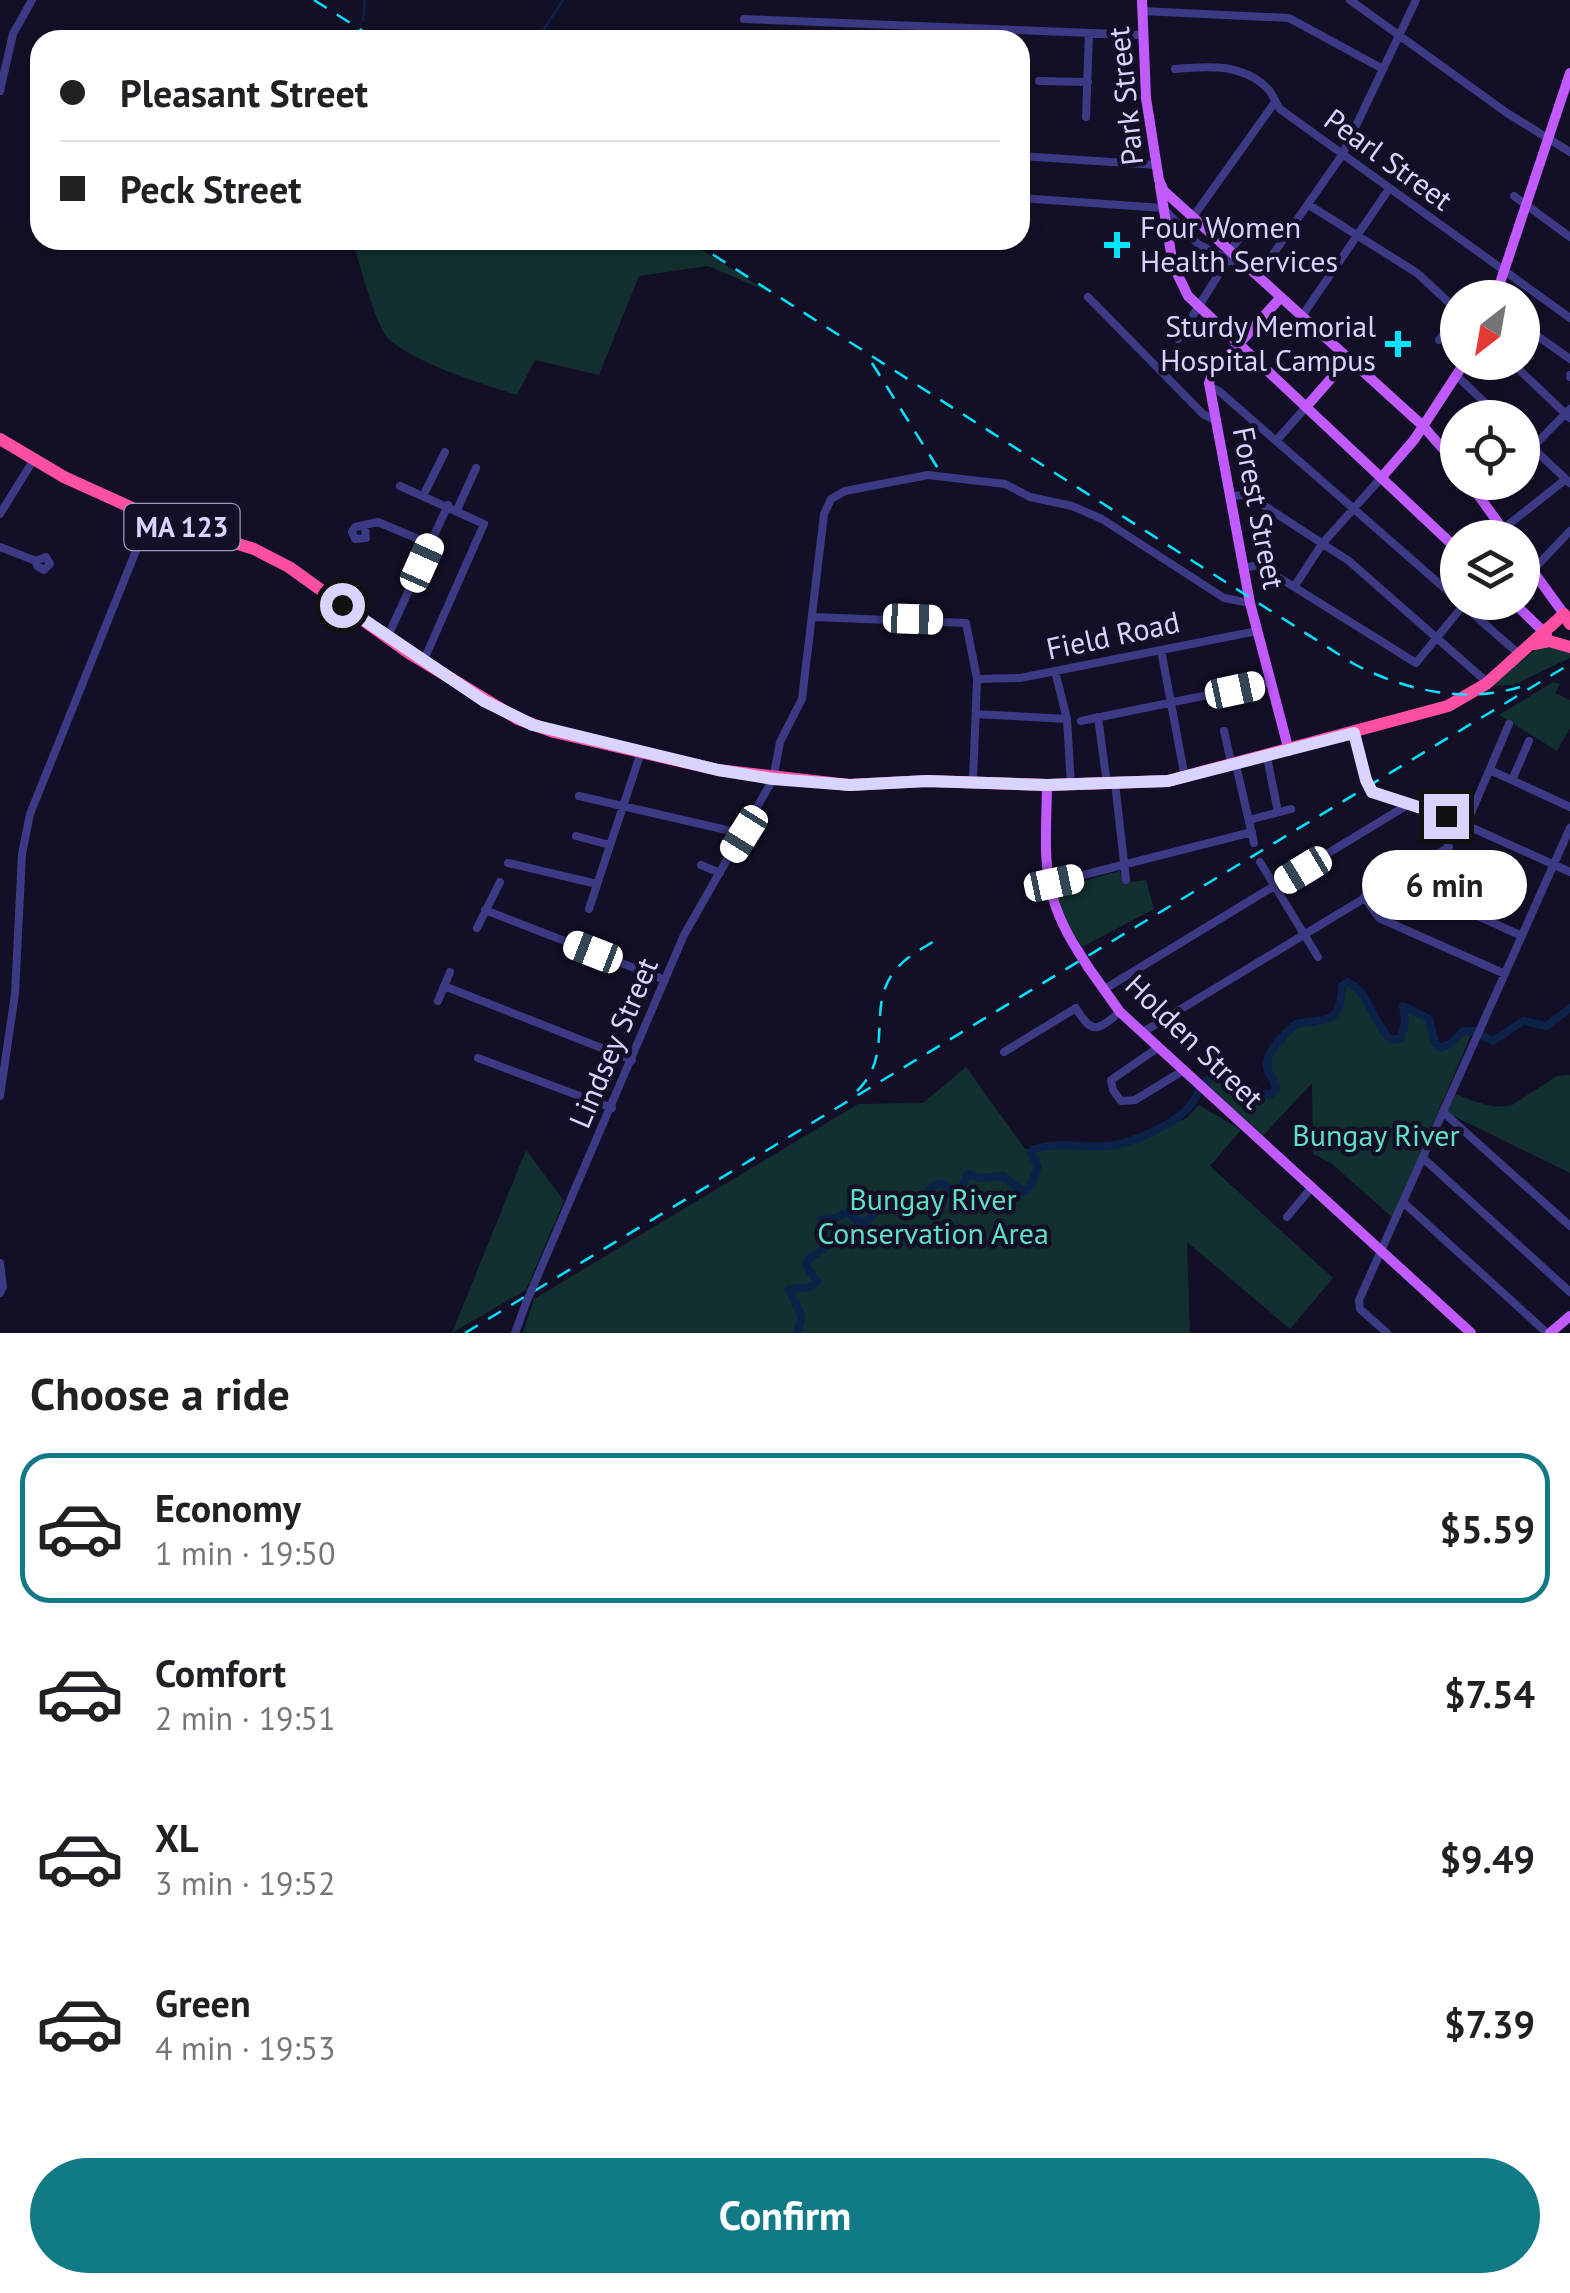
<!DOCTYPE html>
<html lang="en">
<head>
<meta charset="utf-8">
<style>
	body { margin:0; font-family:"PT Sans",sans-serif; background:#f6f6f6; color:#202124; height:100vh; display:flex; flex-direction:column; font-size:38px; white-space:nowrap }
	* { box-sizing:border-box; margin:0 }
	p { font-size:32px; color:#757577 }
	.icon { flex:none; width:55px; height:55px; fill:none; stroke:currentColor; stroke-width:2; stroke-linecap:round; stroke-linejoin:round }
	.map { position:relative; height:1333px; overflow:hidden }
	.drawer { display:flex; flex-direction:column; background:#fff; flex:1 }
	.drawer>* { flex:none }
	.banner { position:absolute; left:30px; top:30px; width:1000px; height:220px; border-radius:30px; box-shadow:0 5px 15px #0003; display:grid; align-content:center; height:220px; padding:0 30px; background:#fff }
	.needle { width:65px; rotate:211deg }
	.buttons { position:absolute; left:1440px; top:280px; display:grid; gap:20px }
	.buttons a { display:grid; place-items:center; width:100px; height:100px; border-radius:50%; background:#fff; box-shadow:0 5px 15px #0003; font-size:50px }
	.end { position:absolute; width:45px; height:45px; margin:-22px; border:12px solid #d9d4ff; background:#111; box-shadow:0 0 0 5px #111 }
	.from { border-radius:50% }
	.bubble { position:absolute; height:70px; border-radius:35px; background:#fff; box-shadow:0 5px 15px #0003; font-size:32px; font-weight:600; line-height:70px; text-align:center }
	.car { position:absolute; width:30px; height:60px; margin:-30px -15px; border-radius:12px; box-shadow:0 0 8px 2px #0007; background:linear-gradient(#fff 24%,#345 0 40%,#fff 0 76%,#345 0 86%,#fff 0) }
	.banner b { display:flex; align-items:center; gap:35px; height:95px; font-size:38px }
	.banner b+b { border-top:2px solid #e0e0e0 }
	.banner i { width:25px; height:25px; background:#202124 }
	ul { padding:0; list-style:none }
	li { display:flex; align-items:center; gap:30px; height:150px; margin:0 20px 15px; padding:0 10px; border:5px solid transparent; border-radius:30px }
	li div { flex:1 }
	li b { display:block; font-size:38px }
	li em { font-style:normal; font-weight:600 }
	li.current { border-color:#127987 }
	li>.icon { width:90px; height:90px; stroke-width:1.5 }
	h2 { padding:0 30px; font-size:45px; line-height:120px }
	.primary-button { display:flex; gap:20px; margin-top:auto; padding:20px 30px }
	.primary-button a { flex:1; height:115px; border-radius:60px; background:#127987; color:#fff; font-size:40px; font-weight:600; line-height:115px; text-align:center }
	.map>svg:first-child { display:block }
	.green { fill:#12302f }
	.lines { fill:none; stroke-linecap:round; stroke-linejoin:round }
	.stream { stroke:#0c2248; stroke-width:2.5 }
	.river { stroke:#0c2248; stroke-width:8 }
	.minor { stroke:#3d3a85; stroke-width:8 }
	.major { stroke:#c25bff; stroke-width:10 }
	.highway { stroke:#ff4fa3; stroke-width:12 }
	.rail { stroke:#00e5ff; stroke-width:2.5; stroke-dasharray:15 12; stroke-linecap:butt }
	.minor-bridge { stroke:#3d3a85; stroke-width:8 }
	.major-bridge { stroke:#c25bff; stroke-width:10 }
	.route { stroke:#d9d4ff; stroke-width:12 }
	.poi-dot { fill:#00e5ff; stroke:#130f26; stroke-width:4 }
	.labels { text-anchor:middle; stroke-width:9; stroke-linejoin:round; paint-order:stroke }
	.shield { fill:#130f26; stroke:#9e99be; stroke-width:2.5 }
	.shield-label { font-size:28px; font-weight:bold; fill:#d9d4ff }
	.street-label { font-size:30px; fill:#d9d4ff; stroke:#130f26 }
	.poi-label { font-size:30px; fill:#d9d4ff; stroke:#130f26; text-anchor:start }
	.park-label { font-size:30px; fill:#5fe0c0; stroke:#130f26 }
</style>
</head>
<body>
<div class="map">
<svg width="1570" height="1333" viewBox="0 0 1570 1333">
	<rect width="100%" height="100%" fill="#130f26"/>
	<path class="green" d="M352,240H686L767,291L708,266L639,276L599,375L535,360L517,395C485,385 408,361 387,337C375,323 359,261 352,240Z
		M1541,645L1570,652V658L1513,685L1491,686Z
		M1553,682L1560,684L1555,693L1570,700V728L1557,751L1499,715Z
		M1120,871L1123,883L1146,880L1154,909L1082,947L1066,921L1054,889Z
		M1347,982C1368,992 1374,1024 1391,1040L1401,1038L1405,1021L1403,1006L1429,1019L1435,1042L1441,1047L1450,1044L1463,1031L1473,1030L1393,1218L1331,1163L1313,1154L1312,1083L1262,1137L1205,1083L1217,1068L1237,1086L1271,1095L1276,1089L1267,1063L1273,1047L1283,1043L1296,1024L1315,1026L1316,1022C1338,1022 1341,1003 1342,986Z
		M966,1067L1025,1149H1099L1185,1119L1199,1105L1241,1130L1210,1166L1333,1278L1290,1329L1187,1242L1190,1333H523L534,1299L858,1104L923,1103Z
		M1570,1075V1173L1447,1113L1456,1094C1474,1101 1493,1110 1512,1105L1557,1076Z
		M526,1150L564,1201L526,1290L452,1333Z"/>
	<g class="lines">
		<path class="stream" d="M363,21L365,0
			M537,40L563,0
			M369,240L372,244L394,248L411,240"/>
		<path class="river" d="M1481,1035L1493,1041L1523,1021L1547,1026L1570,1008
			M1205,1083L1217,1068L1237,1086L1271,1095L1276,1089C1275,1080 1268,1076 1267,1066C1266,1049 1285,1035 1296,1024C1326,1017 1340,1028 1342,986L1347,982C1369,991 1373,1024 1391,1040L1401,1038L1405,1021L1403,1006L1429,1019L1435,1043L1441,1048L1450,1044L1463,1031H1474
			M797,1333L802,1317L789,1289L808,1288L817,1281L806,1266L807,1260L825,1248L822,1220L836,1218L849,1211L856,1220L866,1222L883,1205C901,1204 920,1214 934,1198L930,1189L936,1184H943L958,1194L968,1174L980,1178L1003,1176L1023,1192L1030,1187L1038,1166L1031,1154L1033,1149C1063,1141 1078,1148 1105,1146C1132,1145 1192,1119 1198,1091"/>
		<path class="minor" d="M1350,0L1507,113L1570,152
			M1142,11L1289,18L1383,69
			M744,19L1142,35
			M1175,69C1206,66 1242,63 1267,88C1273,94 1275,102 1280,109L1570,318
			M1039,81L1088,82
			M0,91L13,34L32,0
			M1086,117L1089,33
			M1020,156L1157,165
			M1514,196L1570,237
			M1020,198L1163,208L1198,244L1244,267
			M1309,205L1417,273L1458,311
			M1193,217L1275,102
			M1258,276L1342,155L1416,0
			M1088,297L1203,414L1216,421
			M1302,316L1389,189
			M1522,325L1570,359
			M1178,339L1227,261L1230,251L1245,231
			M1439,340L1458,314
			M1511,362L1570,418
			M1456,375L1501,418
			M1570,375V377
			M1209,386L1219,391L1458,600
			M1522,438L1570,483
			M1276,441L1306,407
			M1522,458L1570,409
			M400,486L484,524L423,662
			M424,494L445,452
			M1229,496L1248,495L1349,561L1488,683
			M1482,500L1498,482
			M457,510L476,468
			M0,514L34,459
			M365,527L366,538L355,539L352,532L355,527L378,522L430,544
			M1503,529L1566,479
			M0,547L36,561L46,557L50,564L44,570L37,566L36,561
			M1243,568L1259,565L1416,663L1466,602
			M1533,570L1570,531
			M1294,587L1322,544L1381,478
			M1463,605L1520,655
			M813,617L966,623L977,679L973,781
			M387,638L448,505
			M1161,650L1185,778
			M1055,671L1067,719L1071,785
			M977,679L1020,678L1257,631
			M976,714L1067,719
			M1098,717L1107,784
			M1081,721L1271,682
			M1224,731L1232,766
			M1354,733L1366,780L1375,793L1446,816L1570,872
			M1267,757L1278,812
			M1236,765L1254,843
			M1490,770L1570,807
			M1512,780L1529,741
			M1115,783L1126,880
			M579,796L744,834
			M1249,820L1291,809
			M1466,825L1509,724
			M576,836L610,845
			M1260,862L1318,957
			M508,863L597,884
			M701,865L720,873
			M1416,866L1436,897L1522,936
			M1048,884L1252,832
			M1429,889L1465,867
			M1364,897L1379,918L1505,974
			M589,909L641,752
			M485,910L665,980
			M477,928L500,882
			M444,986L632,1060
			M1103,990L1409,804
			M438,1001L450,972
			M1143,1032L1449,847L1439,823L1440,814
			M1159,1047L1111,1080L1113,1090L1121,1101L1135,1100L1184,1070
			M1004,1052L1076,1008C1092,1035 1097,1031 1120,1012
			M478,1058L612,1108
			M0,1096L15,994L22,854L30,814L150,516
			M1443,1112L1570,1226
			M1423,1158L1570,1292
			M1403,1202L1547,1333
			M1287,1217L1312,1187
			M0,1263L3,1287L0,1293
			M532,1289L684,935L773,779L780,742L802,699L824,514L831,499L845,491L928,475L1005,484L1030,497L1072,506L1102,519L1224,598L1250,603
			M515,1333L526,1303
			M1387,1333L1360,1309L1359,1300L1570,828"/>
		<path class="major" d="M1142,0L1146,98L1159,180L1164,191L1423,426L1458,466
			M1160,186L1173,265L1188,296L1458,550
			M1281,297L1212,374L1209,383L1250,603L1289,751
			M1495,298L1570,73
			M1306,407L1349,358
			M1381,478L1414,440L1465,362
			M1469,482L1509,538
			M1522,556L1564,614
			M1513,602L1547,635
			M1047,785C1046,853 1039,891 1078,951
			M1088,967L1120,1012L1471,1333
			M1550,1333L1570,1316"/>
		<path class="highway" d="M0,439L64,477L150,516L254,549L289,567L409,653L518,719L554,732L718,770L849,785L927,781L1047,785L1168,781L1448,706L1486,684L1564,614L1570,624
			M1534,644L1549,641L1570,647"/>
		<path class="rail" d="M314,0L377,40
			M690,240L1354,664C1404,690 1464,704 1520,687
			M872,363L939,470
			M857,1091C897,1052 863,1005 898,967C909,955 924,948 937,939
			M465,1333L1570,664"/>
		<path class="minor-bridge" d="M526,1303L532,1289"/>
		<path class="major-bridge" d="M1078,951L1088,967"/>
	</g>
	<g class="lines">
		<path class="route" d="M342,605L484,701L533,725L718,770L773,779L850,785L927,781L1047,785L1168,781L1354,733L1366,780L1372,792L1446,816"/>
	</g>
	<g class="poi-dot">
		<path d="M1112 230h10v10h10v10h-10v10h-10v-10h-10v-10h10z"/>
		<path d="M1393 329h10v10h10v10h-10v10h-10v-10h-10v-10h10z"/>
	</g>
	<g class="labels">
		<rect class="shield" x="124.5" y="504" width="115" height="46" rx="8"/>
		<g class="shield-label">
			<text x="182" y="537">MA 123</text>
		</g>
		<g class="street-label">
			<text transform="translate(1126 96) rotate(-96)" y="10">Park Street</text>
			<text transform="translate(1388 160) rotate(36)" y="10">Pearl Street</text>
			<text transform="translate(1258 508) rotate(79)" y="10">Forest Street</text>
			<text transform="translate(1113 636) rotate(-12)" y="10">Field Road</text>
			<text transform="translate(1194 1042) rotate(44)" y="10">Holden Street</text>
			<text transform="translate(614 1043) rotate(-67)" y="10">Lindsey Street</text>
		</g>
		<g class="poi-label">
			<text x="1140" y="238">Four Women<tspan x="1140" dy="34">Health Services</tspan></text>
			<text x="1376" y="337" text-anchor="end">Sturdy Memorial<tspan x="1376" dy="34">Hospital Campus</tspan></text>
		</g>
		<g class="park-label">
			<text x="1376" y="1146">Bungay River</text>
			<text x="933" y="1210">Bungay River<tspan x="933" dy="34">Conservation Area</tspan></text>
		</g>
	</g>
</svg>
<div class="buttons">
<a><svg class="needle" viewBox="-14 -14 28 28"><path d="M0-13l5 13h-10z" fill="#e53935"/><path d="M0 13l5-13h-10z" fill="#757577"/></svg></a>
<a><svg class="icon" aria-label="locate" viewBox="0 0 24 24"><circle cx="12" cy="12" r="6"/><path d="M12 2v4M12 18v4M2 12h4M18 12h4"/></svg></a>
<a><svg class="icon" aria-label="layers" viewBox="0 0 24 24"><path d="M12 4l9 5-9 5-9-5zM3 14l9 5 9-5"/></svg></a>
</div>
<i class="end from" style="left:342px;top:605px"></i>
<i class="end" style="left:1446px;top:816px"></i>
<div class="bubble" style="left:1362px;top:850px;width:165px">6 min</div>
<i class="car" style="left:422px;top:563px;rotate:24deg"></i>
<i class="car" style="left:913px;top:619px;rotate:92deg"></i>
<i class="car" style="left:1235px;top:690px;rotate:78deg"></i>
<i class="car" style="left:744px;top:834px;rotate:212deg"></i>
<i class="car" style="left:1303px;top:870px;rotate:239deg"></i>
<i class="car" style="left:1054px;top:883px;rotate:78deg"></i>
<i class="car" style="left:593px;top:952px;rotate:291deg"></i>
<div class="banner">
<b><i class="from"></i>Pleasant Street</b>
<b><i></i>Peck Street</b>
</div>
</div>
<section class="drawer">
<h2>Choose a ride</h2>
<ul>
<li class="current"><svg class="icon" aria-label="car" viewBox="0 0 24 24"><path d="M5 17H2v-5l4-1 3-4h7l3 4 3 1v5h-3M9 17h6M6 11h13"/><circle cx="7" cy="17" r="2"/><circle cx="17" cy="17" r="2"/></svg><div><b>Economy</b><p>1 min · 19:50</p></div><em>$5.59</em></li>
<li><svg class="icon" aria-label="car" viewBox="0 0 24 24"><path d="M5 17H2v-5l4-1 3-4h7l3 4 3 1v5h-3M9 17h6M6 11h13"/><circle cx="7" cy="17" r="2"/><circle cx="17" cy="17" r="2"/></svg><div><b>Comfort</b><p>2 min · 19:51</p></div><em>$7.54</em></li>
<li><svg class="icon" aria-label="car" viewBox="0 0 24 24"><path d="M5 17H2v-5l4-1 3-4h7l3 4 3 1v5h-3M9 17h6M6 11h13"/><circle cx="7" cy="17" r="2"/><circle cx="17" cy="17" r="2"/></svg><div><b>XL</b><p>3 min · 19:52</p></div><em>$9.49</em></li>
<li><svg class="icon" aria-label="car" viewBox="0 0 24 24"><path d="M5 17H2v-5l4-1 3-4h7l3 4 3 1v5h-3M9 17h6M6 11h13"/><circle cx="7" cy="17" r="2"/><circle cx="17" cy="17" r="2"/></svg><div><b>Green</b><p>4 min · 19:53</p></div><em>$7.39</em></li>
</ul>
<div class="primary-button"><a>Confirm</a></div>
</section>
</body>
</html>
